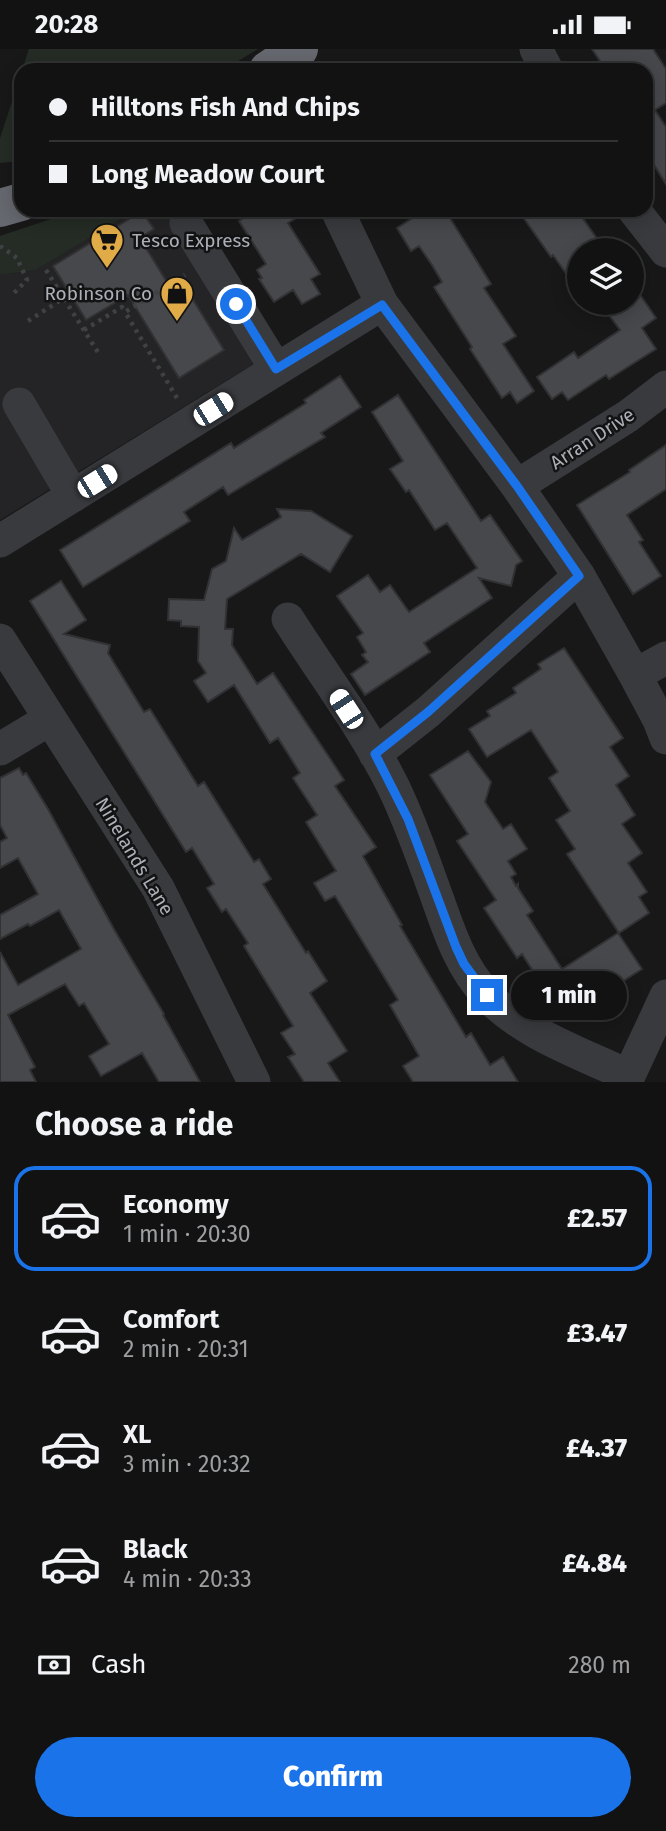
<!DOCTYPE html>
<html lang="en">
<head>
<meta charset="utf-8">
<style>
	body { margin:0; font-family:"Fira Sans",sans-serif; background:#1b1b1c; color:#f1f3f6; height:100vh; display:flex; flex-direction:column; font-size:26px; white-space:nowrap }
	* { box-sizing:border-box; margin:0 }
	p { font-size:23px; color:#9c9ea0 }
	.icon { flex:none; width:38px; height:38px; fill:none; stroke:currentColor; stroke-width:2; stroke-linecap:round; stroke-linejoin:round }
	.map { position:relative; height:1033px; overflow:hidden }
	.details { display:flex; flex-direction:column; background:#121213; flex:1 }
	.details>* { flex:none }
	.guide { position:absolute; left:14px; top:14px; width:639px; height:154px; border-radius:21px; box-shadow:0 4px 18px #0003,0 0 0 2px #313233; display:grid; align-content:center; height:154px; padding:0 35px; background:#121213 }
	.controls { position:absolute; left:567px; top:189px; display:grid; gap:14px }
	.controls a { display:grid; place-items:center; width:77px; height:77px; border-radius:50%; background:#121213; box-shadow:0 4px 18px #0003,0 0 0 2px #313233; font-size:35px }
	.end { position:absolute; width:32px; height:32px; margin:-16px; border:9px solid #1a73e8; background:#fff; box-shadow:0 0 0 4px #fff }
	.from { border-radius:50% }
	.bubble { position:absolute; height:49px; border-radius:24px; background:#121213; box-shadow:0 4px 18px #0003,0 0 0 2px #313233; font-size:23px; font-weight:800; line-height:49px; text-align:center }
	.car { position:absolute; width:21px; height:42px; margin:-21px -10px; border-radius:9px; box-shadow:0 0 5px 2px #0007; background:linear-gradient(#fff 24%,#345 0 40%,#fff 0 76%,#345 0 86%,#fff 0) }
	.guide b { display:flex; align-items:center; gap:24px; height:66px; font-size:26px }
	.guide b+b { border-top:2px solid #313233 }
	.guide i { width:18px; height:18px; background:#f1f3f6 }
	ul { padding:0; list-style:none }
	li { display:flex; align-items:center; gap:21px; height:105px; margin:0 14px 10px; padding:0 21px; border:4px solid transparent; border-radius:21px }
	li div { flex:1 }
	li b { display:block; font-size:26px }
	li em { font-style:normal; font-weight:800 }
	li.active { border-color:#1a73e8 }
	li>.icon { width:63px; height:63px; stroke-width:1.5 }
	h2 { padding:0 35px; font-size:32px; line-height:84px }
	.pay { display:flex; align-items:center; gap:18px; height:77px; padding:0 35px; font-size:26px }
	.pay p { margin-inline-start:auto }
	.primary-button { display:flex; gap:14px; margin-top:auto; padding:14px 35px }
	.primary-button a { flex:1; height:80px; border-radius:42px; background:#1a73e8; color:#fff; font-size:28px; font-weight:800; line-height:80px; text-align:center }
	.status { display:flex; justify-content:space-between; align-items:center; height:49px; padding:0 35px; background:#121213; direction:ltr }
	.status svg { height:19px; fill:currentColor }
	.map>svg:first-child { display:block }
	.built { fill:#242426 }
	.green { fill:#242c25 }
	.building { fill:#47484c; stroke:#323235; stroke-width:2 }
	.lines { fill:none; stroke-linecap:round; stroke-linejoin:round }
	.path { stroke:#3f4145; stroke-width:4.5; stroke-dasharray:3.5 5; stroke-linecap:butt }
	.minor { stroke:#393a3e; stroke-width:33 }
	.highway { stroke:#66686f; stroke-width:38 }
	.route { stroke:#1a73e8; stroke-width:9 }
	.labels { text-anchor:middle; stroke-width:5; stroke-linejoin:round; paint-order:stroke }
	.poi-label { font-size:19px; fill:#abafb8; stroke:#131314; text-anchor:start }
	.street-label { font-size:19px; fill:#abafb8; stroke:#131314 }
</style>
</head>
<body>
<div class="status"><b>20:28</b><svg viewBox="0 0 49 12"><path d="M0 12V9h3v3zM5 12V6h3v6zM10 12V3h3v9zM15 12V0h3v12zM26 1h20v11H26zM47 4h2v5h-2z"/></svg></div>
<div class="map">
<svg width="666" height="1033" viewBox="0 0 666 1033">
	<rect width="100%" height="100%" fill="#181819"/>
	<path class="built" d="M136,161H195L278,300L0,471V226L36,221Z"/>
	<path class="green" d="M29,0H258L223,21H22Z
		M21,25V112L0,114V89Z
		M78,161H136L36,221L0,226V187Z"/>
	<path class="building" d="M592,0H653L666,20V54L655,61L666,78V135L646,103V21H606Z
		M256,161H309L288,174L320,225L311,230L320,245L302,255L293,241L274,253L259,230L262,229L257,221L266,215L239,172Z
		M425,161H445L491,235L484,239L516,287L503,295L534,342L517,354L510,343L502,349L470,300L472,298L434,238L442,233L432,216L419,197L411,202L397,179Z
		M518,161H577L605,201H579V243L553,206L551,208Z
		M142,162L154,180L140,189L173,243L184,236L224,301L179,329L128,246L86,271L53,217Z
		M632,234L656,269L642,279L656,300L609,330L606,326L568,351L562,343L552,350L537,328L574,303L578,309L620,281L600,254H632Z
		M340,327L361,358L321,384L325,388L228,446L223,438L184,463L190,472L83,538L60,501L231,394L234,399L306,354L304,351Z
		M398,346L481,472L490,466L522,512L516,516L511,537L479,529L492,549L424,594L430,603L365,646L351,625L368,613L362,606L366,603L357,588L363,584L337,547L368,526L380,543L390,536L409,563L477,519L447,474L435,481L409,441L406,443L390,420L403,412L372,363Z
		M666,396V440L627,466L643,491L639,493L661,527L633,545L577,456L630,423L629,421Z
		M277,460L311,462L352,487L330,523L301,505L227,550L225,580H233L232,596L257,635L273,624L333,714L344,731L335,737L376,798L363,807L402,876L400,877L466,988L471,984L490,1016L503,1008L518,1033H413L403,1017L419,1007L390,956L398,951L335,847L325,852L314,834L336,822L306,773L317,766L293,729L300,724L278,689L270,694L234,636L208,653L194,632L206,624L198,612L199,578L181,577V572L168,571L169,550L204,551L212,520L226,512L234,479L242,491L281,468Z
		M61,532L86,571L64,585L110,596L108,604L144,663L150,660L198,737L204,733L254,813L259,810L271,830L263,835L306,904L308,902L327,932L310,944L347,1002L328,1014L340,1033H304L288,1008L295,1005L281,984L293,977L244,897L248,894L226,860L222,863L207,839L214,835L192,799L186,803L30,552Z
		M564,599L623,689L610,698L629,727L616,736L635,766L622,775L642,804L628,814L647,843L639,848L649,864L619,884L567,805L575,800L556,771L570,762L549,729L558,723L531,681L487,708L469,680L490,667L487,662L516,644L513,639L541,620L538,615Z
		M468,702L491,733L485,753L503,780L511,775L527,800L508,812L516,825L511,828L516,837L518,835V839L533,862L527,866L562,920L618,884L642,920L564,970L522,905L517,909L484,859L496,851L457,792L468,785L430,726Z
		M19,719L23,726L26,724L48,760L115,882L164,965L163,966L200,1033H159L142,1004L101,1027L89,1007L109,995L84,954L79,957L65,935L8,966L35,1018L30,1021L36,1033H0V903L18,936L81,900L59,861L30,877L28,875L0,890V866L38,845L18,809L0,819V793L7,789L0,776V729Z"/>
	<g class="lines">
		<path class="path" d="M0,197L17,209L27,231L12,246
			M46,221L99,305
			M28,272L64,249
			M84,281L122,258L125,263
			M177,349L125,263L185,226"/>
		<path class="minor" d="M536,0L547,21
			M337,161L382,255L517,437L579,527L635,626L659,671L666,689
			M634,161L666,202
			M186,174L276,320
			M19,355L73,447
			M517,437L628,367L666,338
			M0,492L382,255
			M288,570C323,625 364,679 393,737C411,774 424,813 438,851C450,885 461,918 486,945C523,985 581,1004 629,1027
			M0,591L158,839L254,1033
			M635,626L666,609
			M0,700L50,670
			M375,705L428,663L579,527
			M626,1033L666,947"/>
		<path class="highway" d="M268,21L299,0
			M0,159L21,153"/>
	</g>
	<g class="lines">
		<path class="route" d="M236,255L276,320L382,256L517,437L579,527L428,663L375,705L408,770L456,898L464,915L487,946"/>
	</g>
	<defs>
		<symbol id="supermarket-pin" viewBox="-11 -11 22 30"><path d="M0 17L-7.5 6A9.5 9.5 0 1 1 7.5 6Z" fill="#e1ab48" stroke="#131314"/><path d="M-6-5.5h2.5l.6 2H6L4.5 2H-2.5L-4.4-4H-6ZM-1.5 3.2a1.3 1.3 0 1 0 .1 0ZM3 3.2a1.3 1.3 0 1 0 .1 0Z" fill="#111"/></symbol>
		<symbol id="shop-pin" viewBox="-11 -11 22 30"><path d="M0 17L-7.5 6A9.5 9.5 0 1 1 7.5 6Z" fill="#e1ab48" stroke="#131314"/><path d="M-5-2.5h2.3a2.7 3.5 0 0 1 5.4 0H5L5.5 6h-11ZM-1.5-2.5h3a1.5 2.3 0 0 0-3 0Z" fill="#111"/></symbol>
	</defs>
	<g fill-rule="evenodd">
		<use href="#supermarket-pin" x="88" y="172" width="38" height="52"/>
		<use href="#shop-pin" x="158" y="225" width="38" height="52"/>
	</g>
	<g class="labels">
		<g class="poi-label">
			<text x="132" y="198">Tesco Express</text>
			<text x="152" y="251" text-anchor="end">Robinson Co</text>
		</g>
		<g class="street-label">
			<text transform="translate(592 389) rotate(-33)" y="7">Arran Drive</text>
			<text transform="translate(135 807) rotate(59)" y="7">Ninelands Lane</text>
		</g>
	</g>
</svg>
<div class="controls">
<a><svg class="icon" aria-label="layers" viewBox="0 0 24 24"><path d="M12 4l9 5-9 5-9-5zM3 14l9 5 9-5"/></svg></a>
</div>
<i class="end from" style="left:236px;top:255px"></i>
<i class="end" style="left:487px;top:946px"></i>
<div class="bubble" style="left:511px;top:922px;width:116px">1 min</div>
<i class="car" style="left:213px;top:360px;rotate:58deg"></i>
<i class="car" style="left:97px;top:432px;rotate:58deg"></i>
<i class="car" style="left:346px;top:660px;rotate:327deg"></i>
<div class="guide">
<b><i class="from"></i>Hilltons Fish And Chips</b>
<b><i></i>Long Meadow Court</b>
</div>
</div>
<section class="details">
<h2>Choose a ride</h2>
<ul>
<li class="active"><svg class="icon" aria-label="car" viewBox="0 0 24 24"><path d="M5 17H2v-5l4-1 3-4h7l3 4 3 1v5h-3M9 17h6M6 11h13"/><circle cx="7" cy="17" r="2"/><circle cx="17" cy="17" r="2"/></svg><div><b>Economy</b><p>1 min · 20:30</p></div><em>£2.57</em></li>
<li><svg class="icon" aria-label="car" viewBox="0 0 24 24"><path d="M5 17H2v-5l4-1 3-4h7l3 4 3 1v5h-3M9 17h6M6 11h13"/><circle cx="7" cy="17" r="2"/><circle cx="17" cy="17" r="2"/></svg><div><b>Comfort</b><p>2 min · 20:31</p></div><em>£3.47</em></li>
<li><svg class="icon" aria-label="car" viewBox="0 0 24 24"><path d="M5 17H2v-5l4-1 3-4h7l3 4 3 1v5h-3M9 17h6M6 11h13"/><circle cx="7" cy="17" r="2"/><circle cx="17" cy="17" r="2"/></svg><div><b>XL</b><p>3 min · 20:32</p></div><em>£4.37</em></li>
<li><svg class="icon" aria-label="car" viewBox="0 0 24 24"><path d="M5 17H2v-5l4-1 3-4h7l3 4 3 1v5h-3M9 17h6M6 11h13"/><circle cx="7" cy="17" r="2"/><circle cx="17" cy="17" r="2"/></svg><div><b>Black</b><p>4 min · 20:33</p></div><em>£4.84</em></li>
</ul>
<div class="pay"><svg class="icon" aria-label="cash" viewBox="0 0 24 24"><path d="M3 7h18v10H3z"/><circle cx="12" cy="12" r="2"/></svg>Cash<p>280 m</p></div>
<div class="primary-button"><a>Confirm</a></div>
</section>
</body>
</html>
